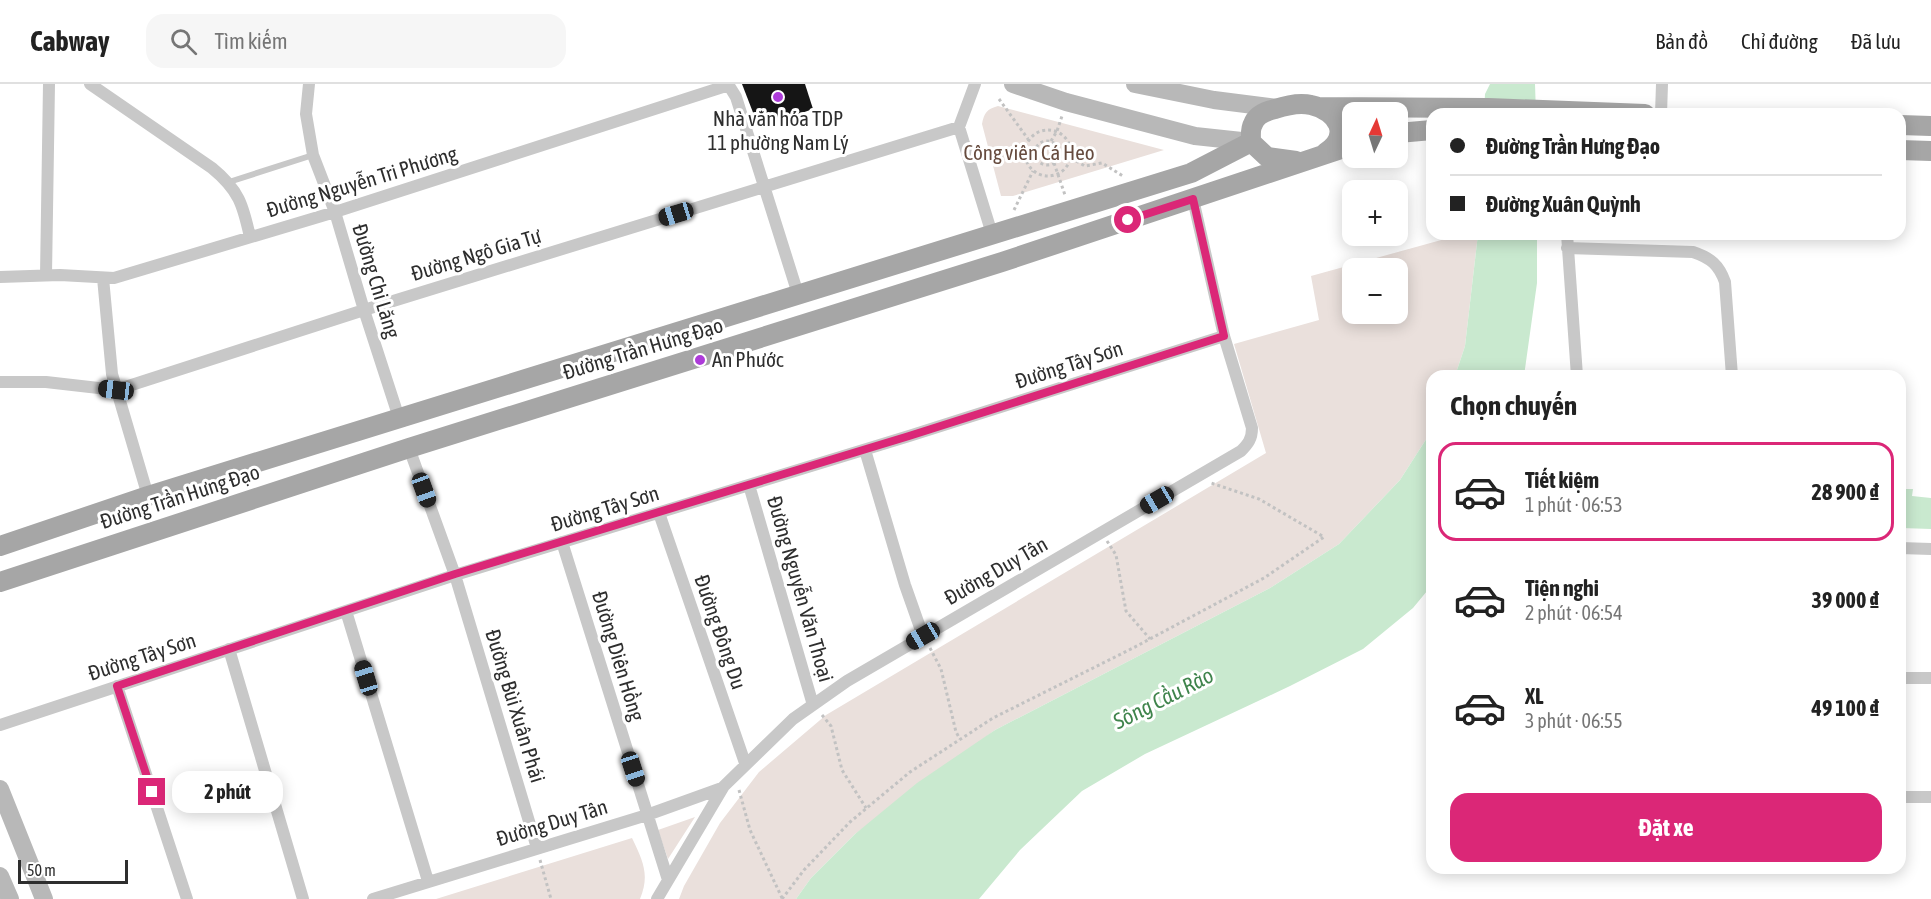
<!DOCTYPE html>
<html lang="vi">
<head>
<meta charset="utf-8">
<style>
	body { margin:0; font-family:"Asap Condensed",sans-serif; background:#f6f6f6; color:#222; height:100vh; display:flex; flex-direction:column; font-size:22px; white-space:nowrap }
	* { box-sizing:border-box; margin:0 }
	p { font-size:20px; color:#767676 }
	.icon { flex:none; width:33px; height:33px; fill:none; stroke:currentColor; stroke-width:2; stroke-linecap:round; stroke-linejoin:round }
	.map { position:relative; flex:1; overflow:hidden }
	.panel { position:absolute; left:1426px; top:286px; width:480px; height:504px; display:flex; flex-direction:column; background:#fff; border-radius:18px; box-shadow:0 3px 15px #0003 }
	.panel>* { flex:none }
	.hud { position:absolute; left:1426px; top:24px; width:480px; height:132px; border-radius:18px; box-shadow:0 3px 15px #0003; display:grid; align-content:center; height:132px; padding:0 24px; background:#fff }
	.needle { width:39px; rotate:4deg }
	.buttons { position:absolute; left:1342px; top:18px; display:grid; gap:12px }
	.buttons a { display:grid; place-items:center; width:66px; height:66px; border-radius:12px; background:#fff; box-shadow:0 3px 15px #0003; font-size:30px }
	.scale { position:absolute; left:18px; bottom:15px; width:110px; box-sizing:border-box; padding-left:6px; border:3px solid #2e2e2e; border-top:0; font-size:16px; line-height:21px; white-space:nowrap; color:#2e2e2e; -webkit-text-stroke:4px #fff; paint-order:stroke }
	.end { position:absolute; width:27px; height:27px; margin:-14px; border:8px solid #db2777; background:#fff; box-shadow:0 0 0 3px #fff }
	.from { border-radius:50% }
	.bubble { position:absolute; height:42px; border-radius:18px; background:#fff; box-shadow:0 3px 15px #0003; font-size:20px; font-weight:700; line-height:42px; text-align:center }
	.car { position:absolute; width:18px; height:36px; margin:-18px -9px; border-radius:8px; box-shadow:0 0 4px 2px #0007; background:linear-gradient(#222 24%,#8ab4d8 0 40%,#222 0 76%,#8ab4d8 0 86%,#222 0) }
	.hud b { display:flex; align-items:center; gap:21px; height:57px; font-size:22px }
	.hud b+b { border-top:2px solid #e0e0e0 }
	.hud i { width:15px; height:15px; background:#222 }
	ul { padding:0; list-style:none }
	li { display:flex; align-items:center; gap:18px; height:99px; margin:0 12px 9px; padding:0 12px; border:3px solid transparent; border-radius:18px }
	li div { flex:1 }
	li b { display:block; font-size:22px }
	li em { font-style:normal; font-weight:700 }
	li.on { border-color:#db2777 }
	li>.icon { width:54px; height:54px; stroke-width:1.5 }
	h2 { padding:0 24px; font-size:27px; line-height:72px }
	.button { display:flex; gap:12px; margin-top:auto; padding:12px 24px }
	.button a { flex:1; height:69px; border-radius:18px; background:#db2777; color:#fff; font-size:24px; font-weight:700; line-height:69px; text-align:center }
	header { display:flex; align-items:center; gap:36px; box-sizing:border-box; height:84px; padding:0 30px; background:#fff; border-bottom:2px solid #e0e0e0 }
	header strong { font-size:28px }
	nav { display:flex; gap:33px; margin-inline-start:auto; font-size:21px }
	.search { width:420px; height:54px; background:#f6f6f6; display:flex; align-items:center; gap:15px; box-sizing:border-box; padding:0 21px; border-radius:18px; color:#767676; font-size:22px }
	.map>svg:first-child { display:block }
	.green { fill:#eae0dc; fill-rule:evenodd }
	.water { fill:#c9e9cf }
	.building { fill:#151515 }
	.lines { fill:none; stroke-linecap:round; stroke-linejoin:round }
	.path { stroke:#c2c2c2; stroke-width:3; stroke-dasharray:3 3; stroke-linecap:butt }
	.lane { stroke:#c8c8c8; stroke-width:6 }
	.street { stroke:#c8c8c8; stroke-width:12 }
	.secondary { stroke:#b8b8b8; stroke-width:18 }
	.primary { stroke:#a6a6a6; stroke-width:20 }
	.route { stroke:#db2777; stroke-width:8 }
	.poi-dot { fill:#ad3bd9; stroke:#fff; stroke-width:2 }
	.labels { text-anchor:middle; stroke-width:6; stroke-linejoin:round; paint-order:stroke }
	.poi-label { font-size:21px; fill:#2e2e2e; stroke:#fff }
	.park-label { font-size:21px; fill:#664b3e; stroke:#fff }
	.street-label { font-size:21px; fill:#2e2e2e; stroke:#fff }
	.water-label { font-size:22px; font-style:italic; fill:#3f844c; stroke:#fff }
</style>
</head>
<body>
<header>
<strong>Cabway</strong>
<div class="search"><svg class="icon" aria-label="search" viewBox="0 0 24 24"><circle cx="10" cy="10" r="6"/><path d="M15 15l6 6"/></svg>Tìm kiếm</div>
<nav><a>Bản đồ</a><a>Chỉ đường</a><a>Đã lưu</a></nav>
</header>
<div class="map">
<svg width="1931" height="815" viewBox="0 0 1931 815">
	<rect width="100%" height="100%" fill="#fff"/>
	<path class="green" d="M998,22L1164,66L1013,112H1001L982,40C984,29 987,25 998,22Z
		M1463,150H1478L1465,262L1455,292H1432V346L1400,396L1339,460L1270,504L995,646L855,750L811,794L796,815H679L684,802L720,739L759,688L826,631L1266,369L1234,260L1319,236L1311,192ZM1353,184H1398V230H1353Z
		M695,733L668,775L658,746Z
		M632,754C643,777 650,791 640,815H436Z"/>
	<path class="water" d="M1490,0H1535L1536,30H1484L1485,10Z
		M1478,150H1537V199L1524,292H1455L1465,262Z
		M1432,346V501L1413,524L1363,565L1290,602L1145,670L1082,707L1020,766L979,815H796L811,794L855,750L917,699L995,646L1270,504L1339,460L1400,396Z
		M1901,405H1913L1912,412L1931,414V445L1901,444Z"/>
	<path class="building" d="M742,0H805L813,25L759,44Z"/>
	<g class="lines">
		<path class="path" d="M999,15L1028,55
			M1025 69a23 23 0 1 1 46 0a23 23 0 1 1-46 0Z
			M1051,57L1057,47L1062,32
			M1035 69a12 12 0 1 1 24 0a12 12 0 1 1-24 0Z
			M982,72L1036,71
			M1071,74L1085,82L1102,79L1123,92
			M1054,79L1065,111
			M1014,126L1033,87
			M1107,457L1116,471L1126,527L1150,555
			M930,564L941,585L956,648L960,655
			M822,631L831,642L842,686L866,724
			M739,706L750,746L782,814
			M540,776L551,815
			M782,815L804,786L850,738L910,688L993,634L1133,564L1264,494L1324,453L1259,415L1211,399"/>
		<path class="lane" d="M229,98L313,71"/>
		<path class="street" d="M90,0L212,84C239,106 243,121 250,153
			M309,0L306,30L313,71L335,128L364,226L399,334
			M728,0L736,13L798,210
			M975,0L959,43L992,150
			M1661,30L1662,0
			M1567,150L1577,292
			M1567,164L1693,168C1711,174 1719,181 1725,198L1732,292
			M46,191L49,0
			M0,193L60,191L114,194L335,128L729,1
			M103,194L112,290L148,412
			M0,298H46L116,306L364,226L959,43
			M409,364L455,491L537,764
			M865,366L905,501L923,552
			M749,401L813,621
			M659,429L745,679
			M562,458L668,796
			M1900,464L1931,465
			M346,527L428,797
			M229,565L303,815
			M1900,594H1931
			M117,602L187,815
			M0,641L455,491L909,352L1224,252
			M1900,713H1931
			M373,815L647,731L722,704L793,635L847,597L1241,367C1248,360 1252,355 1252,344L1224,252L1193,115
			M657,815L724,702"/>
		<path class="secondary" d="M1013,0L1066,18L1195,52L1251,58
			M1135,0L1214,16L1277,24
			M0,705L44,815
			M0,792L10,815"/>
		<path class="primary" d="M1318,23L1488,24L1645,30
			M1900,41L1931,42
			M1398,49L1432,46
			M1900,66L1931,67
			M1296,77L1267,73L1251,58C1251,52 1250,45 1253,40C1256,31 1266,27 1275,25C1287,21 1299,18 1311,21C1338,27 1352,52 1325,69
			M0,462L148,412L1191,89L1251,58
			M0,498L409,364L1002,178L1353,61"/>
	</g>
	<g class="lines">
		<path class="route" d="M152,708L117,602L455,490L909,352L1224,252L1193,115L1128,136"/>
	</g>
	<g class="poi-dot">
		<circle cx="778" cy="13" r="6"/>
		<circle cx="700" cy="276" r="6"/>
	</g>
	<g class="labels">
		<g class="poi-label">
			<text x="778" y="42">Nhà văn hóa TDP<tspan x="778" dy="24">11 phường Nam Lý</tspan></text>
			<text x="712" y="283" text-anchor="start">An Phước</text>
		</g>
		<g class="park-label">
			<text x="1029" y="76">Công viên Cá Heo</text>
		</g>
		<g class="street-label">
			<text transform="translate(362 98) rotate(-17)" y="7">Đường Nguyễn Tri Phương</text>
			<text transform="translate(476 171) rotate(-17)" y="7">Đường Ngô Gia Tự</text>
			<text transform="translate(376 197) rotate(73)" y="7">Đường Chi Lăng</text>
			<text transform="translate(643 265) rotate(-17)" y="7">Đường Trần Hưng Đạo</text>
			<text transform="translate(1069 281) rotate(-18)" y="7">Đường Tây Sơn</text>
			<text transform="translate(180 413) rotate(-18)" y="7">Đường Trần Hưng Đạo</text>
			<text transform="translate(605 425) rotate(-17)" y="7">Đường Tây Sơn</text>
			<text transform="translate(996 487) rotate(-30)" y="7">Đường Duy Tân</text>
			<text transform="translate(800 505) rotate(74)" y="7">Đường Nguyễn Văn Thoại</text>
			<text transform="translate(720 548) rotate(71)" y="7">Đường Đông Du</text>
			<text transform="translate(618 572) rotate(73)" y="7">Đường Diên Hồng</text>
			<text transform="translate(142 573) rotate(-18)" y="7">Đường Tây Sơn</text>
			<text transform="translate(515 622) rotate(73)" y="7">Đường Bùi Xuân Phái</text>
			<text transform="translate(552 739) rotate(-17)" y="7">Đường Duy Tân</text>
		</g>
		<g class="water-label">
			<text transform="translate(1163 614) rotate(-27)" y="8">Sông Cầu Rào</text>
		</g>
	</g>
</svg>
<div class="buttons">
<a><svg class="needle" viewBox="-14 -14 28 28"><path d="M0-13l5 13h-10z" fill="#e53935"/><path d="M0 13l5-13h-10z" fill="#767676"/></svg></a>
<a>+</a>
<a>−</a>
</div>
<div class="scale">50 m</div>
<i class="end from" style="left:1128px;top:136px"></i>
<i class="end" style="left:152px;top:708px"></i>
<div class="bubble" style="left:172px;top:687px;width:111px">2 phút</div>
<i class="car" style="left:676px;top:130px;rotate:253deg"></i>
<i class="car" style="left:116px;top:306px;rotate:277deg"></i>
<i class="car" style="left:424px;top:406px;rotate:160deg"></i>
<i class="car" style="left:1157px;top:416px;rotate:240deg"></i>
<i class="car" style="left:923px;top:552px;rotate:240deg"></i>
<i class="car" style="left:366px;top:594px;rotate:343deg"></i>
<i class="car" style="left:633px;top:685px;rotate:162deg"></i>
<div class="hud">
<b><i class="from"></i>Đường Trần Hưng Đạo</b>
<b><i></i>Đường Xuân Quỳnh</b>
</div>
<section class="panel">
<h2>Chọn chuyến</h2>
<ul>
<li class="on"><svg class="icon" aria-label="car" viewBox="0 0 24 24"><path d="M5 17H2v-5l4-1 3-4h7l3 4 3 1v5h-3M9 17h6M6 11h13"/><circle cx="7" cy="17" r="2"/><circle cx="17" cy="17" r="2"/></svg><div><b>Tiết kiệm</b><p>1 phút · 06:53</p></div><em>28 900 ₫</em></li>
<li><svg class="icon" aria-label="car" viewBox="0 0 24 24"><path d="M5 17H2v-5l4-1 3-4h7l3 4 3 1v5h-3M9 17h6M6 11h13"/><circle cx="7" cy="17" r="2"/><circle cx="17" cy="17" r="2"/></svg><div><b>Tiện nghi</b><p>2 phút · 06:54</p></div><em>39 000 ₫</em></li>
<li><svg class="icon" aria-label="car" viewBox="0 0 24 24"><path d="M5 17H2v-5l4-1 3-4h7l3 4 3 1v5h-3M9 17h6M6 11h13"/><circle cx="7" cy="17" r="2"/><circle cx="17" cy="17" r="2"/></svg><div><b>XL</b><p>3 phút · 06:55</p></div><em>49 100 ₫</em></li>
</ul>
<div class="button"><a>Đặt xe</a></div>
</section>
</div>
</body>
</html>
